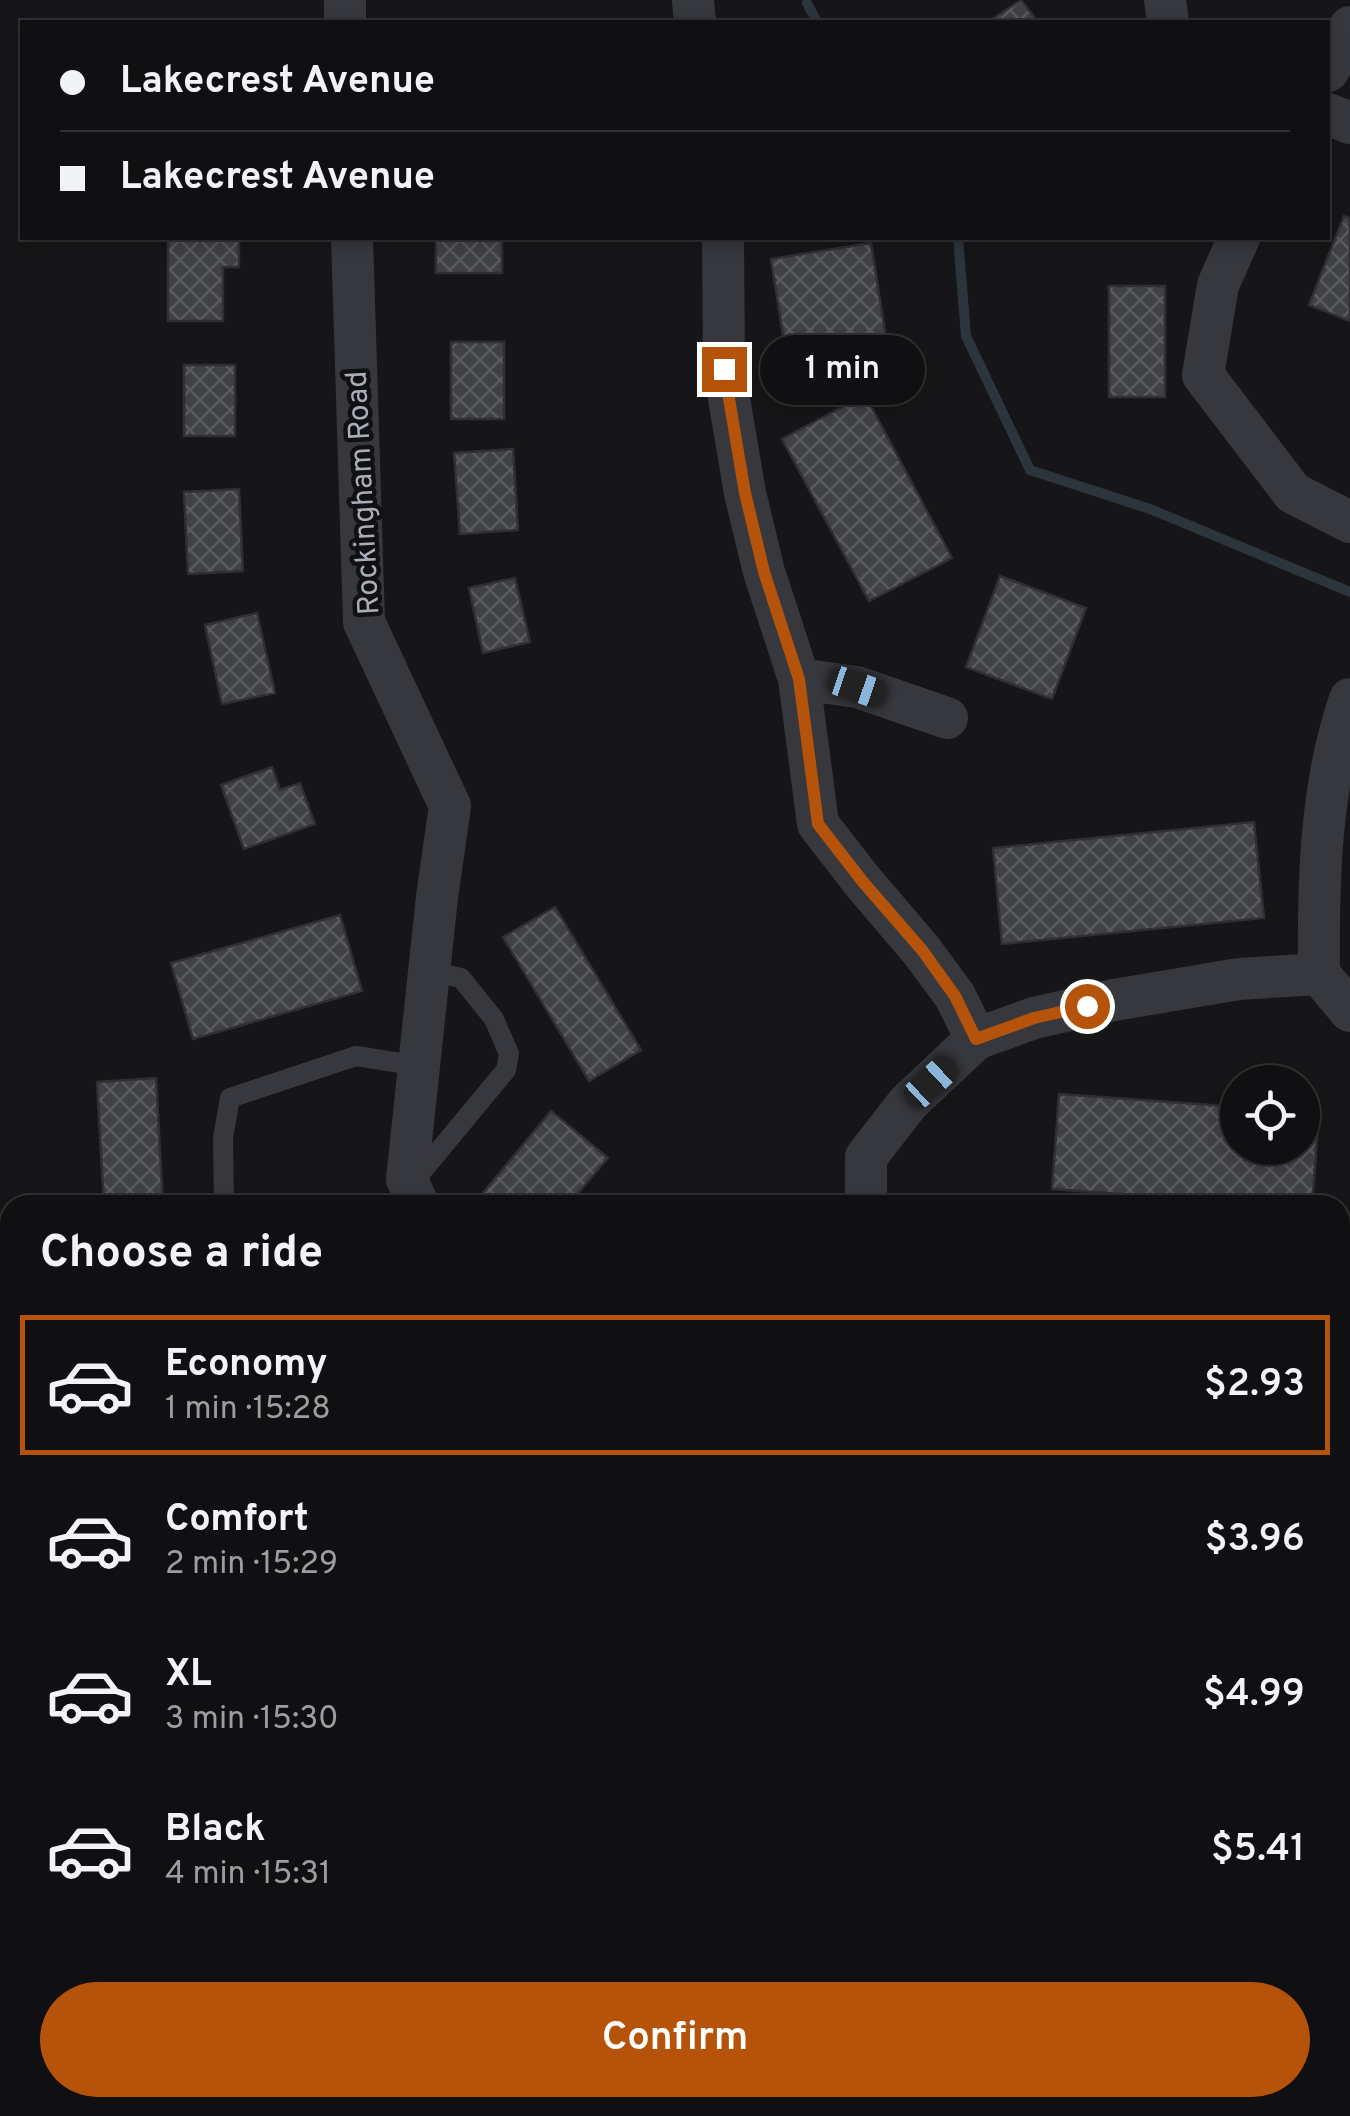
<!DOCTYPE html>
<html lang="en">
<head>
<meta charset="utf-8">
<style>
	body { margin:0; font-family:Overpass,sans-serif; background:#19191b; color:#f1f3f6; height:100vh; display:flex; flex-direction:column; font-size:38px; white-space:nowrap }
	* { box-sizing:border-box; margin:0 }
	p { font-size:32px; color:#9c9d9f }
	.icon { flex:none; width:55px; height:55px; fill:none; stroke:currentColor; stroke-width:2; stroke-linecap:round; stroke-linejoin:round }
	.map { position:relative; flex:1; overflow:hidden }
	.details { position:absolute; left:0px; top:1195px; width:1350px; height:922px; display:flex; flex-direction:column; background:#101012; border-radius:30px 30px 0 0; box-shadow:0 5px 15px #0003,0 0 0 2px #303032 }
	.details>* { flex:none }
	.top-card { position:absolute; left:20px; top:20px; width:1310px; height:220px; border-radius:0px; box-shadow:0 5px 15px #0003,0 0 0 2px #303032; display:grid; align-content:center; height:220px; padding:0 40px; background:#101012 }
	.tools { position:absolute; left:1220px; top:1065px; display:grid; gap:20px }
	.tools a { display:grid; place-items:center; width:100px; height:100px; border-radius:50%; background:#101012; box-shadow:0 5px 15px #0003,0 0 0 2px #303032; font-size:50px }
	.end { position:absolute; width:45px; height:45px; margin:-22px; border:12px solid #b45309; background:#fff; box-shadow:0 0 0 5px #fff }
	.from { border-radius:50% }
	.bubble { position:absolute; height:70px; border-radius:35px; background:#101012; box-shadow:0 5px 15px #0003,0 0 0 2px #303032; font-size:32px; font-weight:600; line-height:70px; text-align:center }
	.car { position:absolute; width:30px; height:60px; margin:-30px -15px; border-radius:12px; box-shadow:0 0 8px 2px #0007; background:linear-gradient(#222 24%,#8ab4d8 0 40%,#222 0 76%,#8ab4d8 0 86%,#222 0) }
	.top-card b { display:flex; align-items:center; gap:35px; height:95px; font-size:38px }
	.top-card b+b { border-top:2px solid #303032 }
	.top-card i { width:25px; height:25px; background:#f1f3f6 }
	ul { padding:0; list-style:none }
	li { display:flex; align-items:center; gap:30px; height:140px; margin:0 20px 15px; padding:0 20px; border:5px solid transparent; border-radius:0px }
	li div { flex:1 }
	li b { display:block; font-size:38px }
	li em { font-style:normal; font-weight:600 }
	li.on { border-color:#b45309 }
	li>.icon { width:90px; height:90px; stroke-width:1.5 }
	h2 { padding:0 40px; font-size:45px; line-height:120px }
	.cta { display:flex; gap:20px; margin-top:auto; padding:20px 40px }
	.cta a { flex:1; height:115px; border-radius:60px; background:#b45309; color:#fff; font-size:40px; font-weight:600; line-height:115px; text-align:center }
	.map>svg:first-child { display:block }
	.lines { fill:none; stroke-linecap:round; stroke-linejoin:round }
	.stream { stroke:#2c353c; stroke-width:10 }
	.building { fill:url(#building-cross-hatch); stroke:#303034; stroke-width:2.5 }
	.service { stroke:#37383d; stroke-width:20 }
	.minor { stroke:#37383d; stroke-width:42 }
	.route { stroke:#b45309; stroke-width:12 }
	.labels { text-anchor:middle; stroke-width:9; stroke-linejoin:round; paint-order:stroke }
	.street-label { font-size:30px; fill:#a8adb8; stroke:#111113 }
</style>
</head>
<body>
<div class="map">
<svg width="1350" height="2116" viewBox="0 0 1350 2116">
	<defs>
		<pattern id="building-cross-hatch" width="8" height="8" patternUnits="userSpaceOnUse" patternTransform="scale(2.5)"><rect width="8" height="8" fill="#404145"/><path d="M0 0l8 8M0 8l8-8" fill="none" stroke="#595a5e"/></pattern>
	</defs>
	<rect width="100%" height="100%" fill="#161618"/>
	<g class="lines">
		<path class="stream" d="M807,3L817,22
			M958,238L966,336L1030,470L1150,509L1350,592"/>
	</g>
	<path class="building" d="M1021,0L1038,22H988Z
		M20,79H22V143H20Z
		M1344,216L1350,218V321L1309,305Z
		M168,238H239V267H223V321H168Z
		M436,238H502V273H436Z
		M871,243L886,338L786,354L771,259Z
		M1109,286H1165V397H1109Z
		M451,342H504V419H451Z
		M184,365H235V436H184Z
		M865,395L952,558L869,601L782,439Z
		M513,449L518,530L460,534L454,453Z
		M239,489L243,571L188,574L184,492Z
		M1000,576L1086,608L1052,699L966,667Z
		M515,578L530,642L483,653L469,588Z
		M257,613L275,693L222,704L205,625Z
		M272,767L280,790L300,783L315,824L244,849L221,785Z
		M1254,822L1264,918L1002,944L993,848Z
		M555,907L641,1050L589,1081L503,937Z
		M340,915L362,991L193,1039L171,963Z
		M156,1078L163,1205H104L97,1082Z
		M1059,1094L1238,1107V1148H1302V1111L1319,1113L1312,1205H1277L1052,1189Z
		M551,1111L608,1158L568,1205H473Z
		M1350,1276V1530L1340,1529V1335Z
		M0,1986L10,1988V2057L0,2055Z
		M288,2108H371L372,2116H288Z
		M543,2108H642L637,2116H538Z
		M722,2108H800V2116H722Z
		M1029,2108H1089L1087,2116H1027Z"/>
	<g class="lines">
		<path class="service" d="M414,1181L506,1070L509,1054L494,1019L461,978L429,971
			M224,1205L223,1138L230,1098L356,1056L419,1066
			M0,1933L10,1934
			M435,2108L436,2114L439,2116
			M475,2116L480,2108
			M860,2116L862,2108
			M966,2116L969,2108"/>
		<path class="minor" d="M345,0V22
			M693,0L695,22
			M1165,0L1168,22
			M1328,71L1350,27
			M1328,114L1350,123
			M352,238L364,622L450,806L437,897L407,1179L418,1205
			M723,238L724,369L745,493L764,572L799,679L857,687L947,718
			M1239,238L1218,285L1203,375L1293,493L1350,522
			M799,679L818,824L863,882L921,950L955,996L976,1039
			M1319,974C1318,882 1320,786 1350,699
			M866,1205V1157L908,1103L976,1039L1034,1018L1114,1000L1239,979L1319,974L1350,1011
			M1340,1675L1350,1670
			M0,1704L10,1698"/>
	</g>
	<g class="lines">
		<path class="route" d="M724,369L745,493L764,572L799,679L818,824L863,882L922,950L955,996L976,1039L1034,1018L1087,1006"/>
	</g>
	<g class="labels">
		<g class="street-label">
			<text transform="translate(362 493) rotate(-93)" y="10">Rockingham Road</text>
		</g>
	</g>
</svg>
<div class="tools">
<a><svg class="icon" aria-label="locate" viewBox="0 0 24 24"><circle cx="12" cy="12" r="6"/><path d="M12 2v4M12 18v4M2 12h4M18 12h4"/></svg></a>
</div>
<i class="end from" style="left:1087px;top:1006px"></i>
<i class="end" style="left:724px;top:369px"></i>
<div class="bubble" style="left:760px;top:335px;width:165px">1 min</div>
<i class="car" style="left:857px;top:687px;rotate:109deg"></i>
<i class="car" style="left:931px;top:1082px;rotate:47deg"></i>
<div class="top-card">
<b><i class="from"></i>Lakecrest Avenue</b>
<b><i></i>Lakecrest Avenue</b>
</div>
<section class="details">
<h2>Choose a ride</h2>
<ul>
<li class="on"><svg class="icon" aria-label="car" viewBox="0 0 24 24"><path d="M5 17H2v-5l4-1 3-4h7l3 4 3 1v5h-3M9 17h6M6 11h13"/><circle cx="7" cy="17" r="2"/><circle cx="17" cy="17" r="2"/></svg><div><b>Economy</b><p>1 min · 15:28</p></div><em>$2.93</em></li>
<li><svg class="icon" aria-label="car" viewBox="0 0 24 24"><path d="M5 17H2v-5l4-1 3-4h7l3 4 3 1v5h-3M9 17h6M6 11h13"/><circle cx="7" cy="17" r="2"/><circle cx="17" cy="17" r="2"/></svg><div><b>Comfort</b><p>2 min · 15:29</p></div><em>$3.96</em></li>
<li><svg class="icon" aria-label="car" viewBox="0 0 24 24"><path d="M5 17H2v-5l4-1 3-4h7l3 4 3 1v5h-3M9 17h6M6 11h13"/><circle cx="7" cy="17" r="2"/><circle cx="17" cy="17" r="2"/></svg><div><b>XL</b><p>3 min · 15:30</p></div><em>$4.99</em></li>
<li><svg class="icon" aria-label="car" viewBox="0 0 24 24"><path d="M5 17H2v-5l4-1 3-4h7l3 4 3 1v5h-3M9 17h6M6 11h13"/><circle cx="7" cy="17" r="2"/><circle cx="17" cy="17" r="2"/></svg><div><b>Black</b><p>4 min · 15:31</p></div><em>$5.41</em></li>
</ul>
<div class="cta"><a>Confirm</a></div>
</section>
</div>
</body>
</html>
